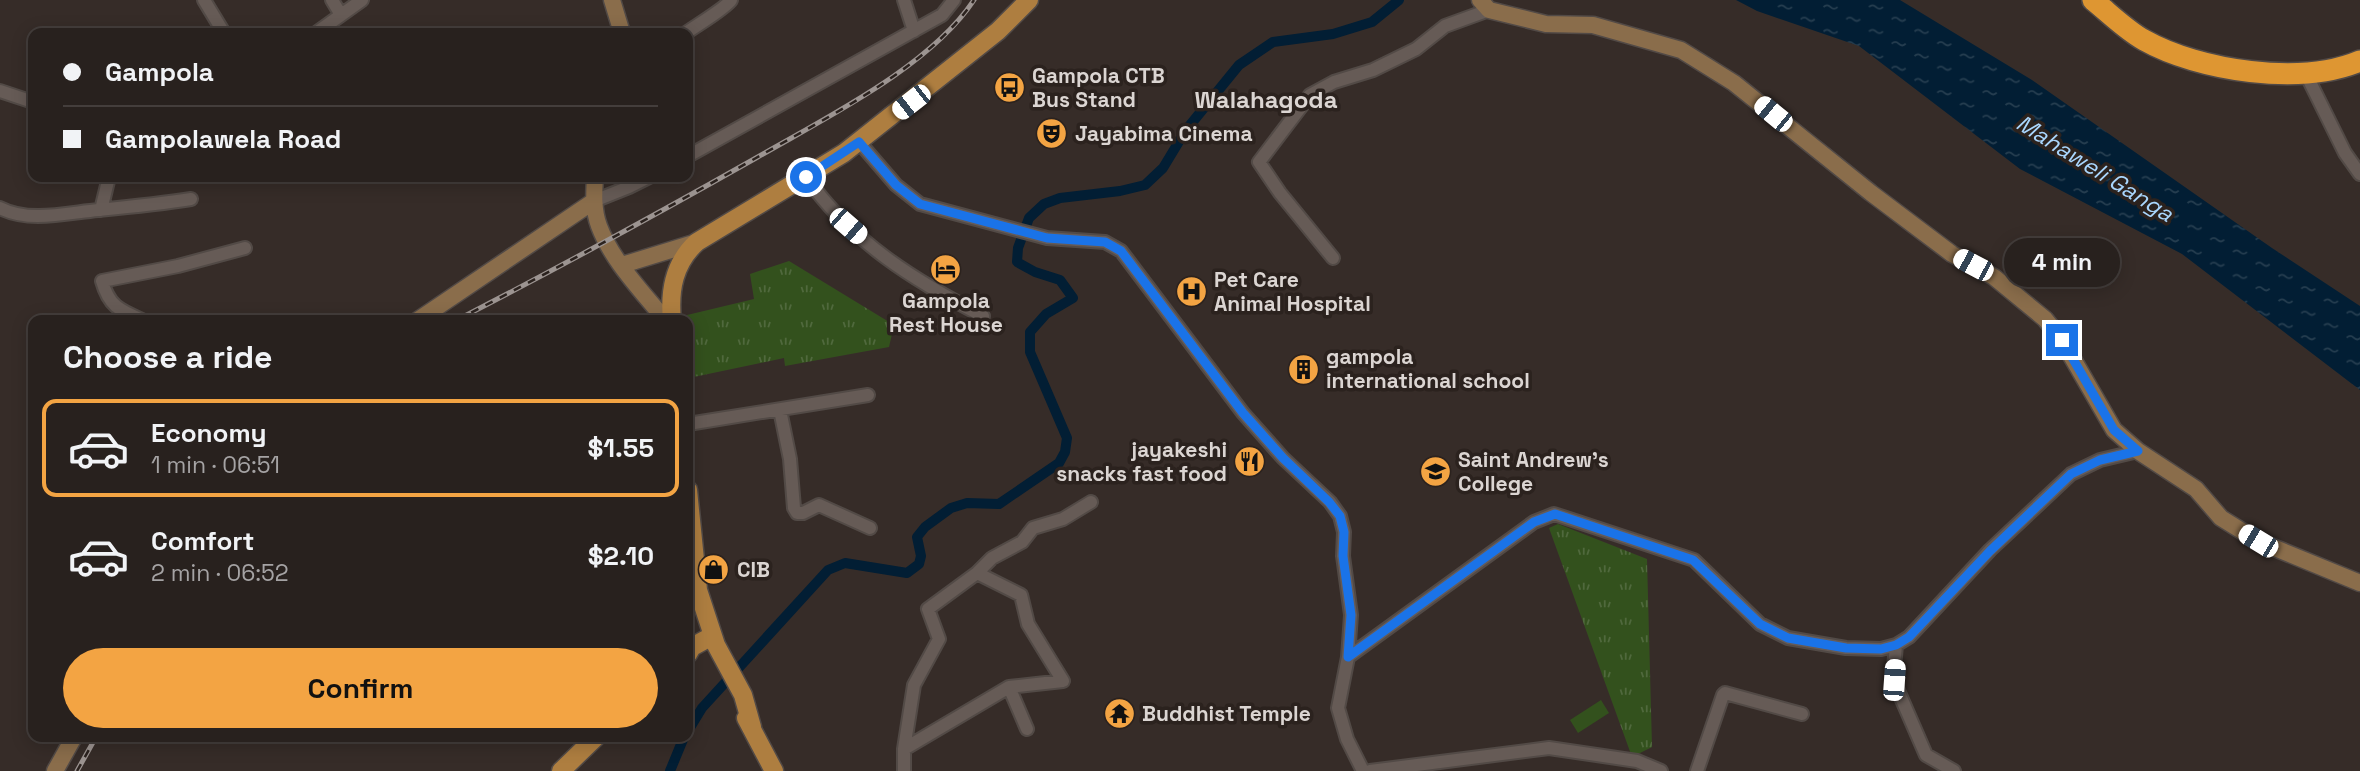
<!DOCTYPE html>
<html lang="en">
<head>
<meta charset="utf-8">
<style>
	body { margin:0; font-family:"Space Grotesk",sans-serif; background:#302927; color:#f1f3f6; height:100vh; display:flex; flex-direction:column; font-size:26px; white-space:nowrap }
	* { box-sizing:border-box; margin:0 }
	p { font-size:23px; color:#a5a3a4 }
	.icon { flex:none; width:38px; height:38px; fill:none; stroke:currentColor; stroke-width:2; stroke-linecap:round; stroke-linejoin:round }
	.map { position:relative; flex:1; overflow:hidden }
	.side { position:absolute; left:28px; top:315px; width:665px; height:427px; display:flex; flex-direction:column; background:#28211e; border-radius:14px; box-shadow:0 4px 18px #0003,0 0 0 2px #443e3c }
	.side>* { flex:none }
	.top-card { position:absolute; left:28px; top:28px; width:665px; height:154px; border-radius:14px; box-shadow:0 4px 18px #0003,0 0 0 2px #443e3c; display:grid; align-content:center; height:154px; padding:0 35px; background:#28211e }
	.end { position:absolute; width:32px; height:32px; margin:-16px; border:9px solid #1a73e8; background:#fff; box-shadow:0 0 0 4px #fff }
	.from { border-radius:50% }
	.bubble { position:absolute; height:49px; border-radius:24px; background:#28211e; box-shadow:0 4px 18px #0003,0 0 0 2px #443e3c; font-size:23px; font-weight:700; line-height:49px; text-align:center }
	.car { position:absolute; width:21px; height:42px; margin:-21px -10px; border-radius:9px; box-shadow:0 0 5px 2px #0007; background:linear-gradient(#fff 24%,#345 0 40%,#fff 0 76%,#345 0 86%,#fff 0) }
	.top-card b { display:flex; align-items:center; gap:24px; height:66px; font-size:26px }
	.top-card b+b { border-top:2px solid #443e3c }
	.top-card i { width:18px; height:18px; background:#f1f3f6 }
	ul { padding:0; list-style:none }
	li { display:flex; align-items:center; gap:21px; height:98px; margin:0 14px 10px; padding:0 21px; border:4px solid transparent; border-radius:14px }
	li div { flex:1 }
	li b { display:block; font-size:26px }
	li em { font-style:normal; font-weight:700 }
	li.on { border-color:#f3a443 }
	li>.icon { width:63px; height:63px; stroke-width:1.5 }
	h2 { padding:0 35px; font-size:32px; line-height:84px }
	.primary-button { display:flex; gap:14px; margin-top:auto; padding:14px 35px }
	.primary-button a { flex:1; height:80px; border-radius:42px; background:#f3a443; color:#111; font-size:28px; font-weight:700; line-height:80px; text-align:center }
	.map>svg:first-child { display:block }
	.grass { fill:url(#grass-tufts) }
	.pitch { fill:#33511d }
	.water { fill:url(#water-ripples) }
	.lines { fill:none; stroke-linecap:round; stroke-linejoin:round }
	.canal { stroke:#021e34; stroke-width:10 }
	.street-casing { stroke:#524a46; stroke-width:16 }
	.secondary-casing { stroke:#524a46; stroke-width:19 }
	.primary-casing { stroke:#524a46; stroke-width:21 }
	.highway-casing { stroke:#524a46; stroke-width:24 }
	.street { stroke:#665b56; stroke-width:12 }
	.secondary { stroke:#8a6d4b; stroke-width:16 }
	.primary { stroke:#ae7e40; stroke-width:18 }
	.highway { stroke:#de9632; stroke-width:21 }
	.rail-casing { stroke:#9c9491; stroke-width:5 }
	.rail { stroke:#2b221e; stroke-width:2.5; stroke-dasharray:8; stroke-linecap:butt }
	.route { stroke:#1a73e8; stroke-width:9 }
	.labels { text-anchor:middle; stroke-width:7; stroke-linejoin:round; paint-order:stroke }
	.poi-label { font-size:21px; font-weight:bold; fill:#dbd5d2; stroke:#2b221e; text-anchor:start }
	.water-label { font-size:23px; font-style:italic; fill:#a9d6fd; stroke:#2b221e }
	.quarter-label { font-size:24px; font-weight:bold; fill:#dbd5d2; stroke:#2b221e }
</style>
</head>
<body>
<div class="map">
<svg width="2360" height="771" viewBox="0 0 2360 771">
	<defs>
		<pattern id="grass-tufts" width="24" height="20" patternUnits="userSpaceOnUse" patternTransform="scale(1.75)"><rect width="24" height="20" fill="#33511d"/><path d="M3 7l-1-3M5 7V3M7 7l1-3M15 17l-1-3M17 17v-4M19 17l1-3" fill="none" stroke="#50693d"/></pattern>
		<pattern id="water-ripples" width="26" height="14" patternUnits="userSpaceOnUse" patternTransform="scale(1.75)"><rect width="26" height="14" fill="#021e34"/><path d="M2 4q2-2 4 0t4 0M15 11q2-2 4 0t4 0" fill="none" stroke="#263e50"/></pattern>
	</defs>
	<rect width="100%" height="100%" fill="#362c28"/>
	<path class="grass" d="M789,261L894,325L889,347L785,366L784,358L689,378L688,320H684L683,316L754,299L750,274Z
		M1558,524L1647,559L1652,747L1632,757L1549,528Z"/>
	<path class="pitch" d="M1601,700L1609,713L1578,733L1570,720Z"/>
	<path class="water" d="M1736,0H1900L2032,80L2272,248L2360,306V390L2182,254L2020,169L1859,46L1757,11Z"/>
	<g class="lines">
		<path class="canal" d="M688,731L702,708L828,570L845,563L907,573L919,564L921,556L917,537L925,527L951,508L967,503L999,504L1059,463L1065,452L1067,438L1030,352V332L1046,314L1073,298L1060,280L1035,272L1017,262L1018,248L1029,218L1044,204L1060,198L1120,191L1145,185L1163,168L1186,130L1239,65L1273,42L1333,34L1372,22L1399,0
			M670,771L684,737"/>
		<defs>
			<path id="street" d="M204,0L224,33
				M332,0L341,15
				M904,0L914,31
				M316,33L362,0
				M686,33C697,25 726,8 731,0
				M2306,74L2345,153L2360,174
				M0,91L33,102
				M859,142L896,185L920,204L1047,238L1105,242L1121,251L1243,413L1283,458L1330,502L1340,516L1344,532L1343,556L1351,615L1348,657L1338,708L1347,739L1363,771
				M688,156L942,15L954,0
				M806,177C852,242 913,280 983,316
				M594,201L629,187L649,177
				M0,208C29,223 67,213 98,210C129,207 160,204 191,199
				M101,210L109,177
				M1333,258L1280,193L1259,162L1310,95L1334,82L1373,70L1416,49L1445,26L1489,10
				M142,320C119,310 109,306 102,281L178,266L245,248
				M780,410L790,459L794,508L797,513H803L819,505L870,528
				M688,424L868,395
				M977,573L1021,595L1028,624L1063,681L1009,687L1027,729
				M1896,645L1893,679L1926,755L1954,771
				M1348,657L1534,522L1554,514L1694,560L1760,624L1788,638L1846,648L1881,649L1896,645L1909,637L1990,550L2071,474L2100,460L2138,451
				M904,749L1009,687
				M904,771V749L914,685L939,639L928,609L977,573L992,558L1022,542L1033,528L1063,519L1091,502
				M1370,771L1549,748L1637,761L1661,771
				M1697,771L1723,695L1725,693L1802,714"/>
			<path id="secondary" d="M612,0L622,33
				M1480,0L1489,10L1546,24L1593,25L1681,50L1734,83L1871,193L1952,254L1994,277L2045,319L2062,340L2114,430L2138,451L2196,489L2221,518L2258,541L2360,583
				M595,177C594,193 593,210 599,226C612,261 642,291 665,320
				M622,265L697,242
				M418,320L594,201
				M55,771L74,737"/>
			<path id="primary" d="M672,320C669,290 674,263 697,242L844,153L998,31L1029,0
				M688,490L698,590L716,645L743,695L752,727
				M688,654L692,647L712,636
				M746,718L774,771
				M561,771L596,737"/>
			<path id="highway" d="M2093,0C2109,13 2126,30 2144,40C2199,71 2301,86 2360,61"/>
		</defs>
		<use href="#street" class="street-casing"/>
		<use href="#secondary" class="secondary-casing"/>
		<use href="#primary" class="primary-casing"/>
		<use href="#highway" class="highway-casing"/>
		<use href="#street" class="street"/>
		<use href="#secondary" class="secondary"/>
		<use href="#primary" class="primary"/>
		<use href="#highway" class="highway"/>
		<defs>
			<path id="rail" d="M457,320C558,268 657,214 756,158C825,118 930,67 974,0
				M77,771L96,737"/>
		</defs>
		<use href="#rail" class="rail-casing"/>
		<use href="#rail" class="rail"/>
	</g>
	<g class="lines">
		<path class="route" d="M806,177L859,142L896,185L920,204L1047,238L1105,242L1121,251L1243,413L1283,458L1329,502L1340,516L1344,532L1343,556L1351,615L1348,657L1534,522L1555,514L1693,560L1760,624L1788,638L1846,648L1881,649L1896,645L1909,637L1990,551L2071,474L2100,460L2138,451L2114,430L2062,340"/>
	</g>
	<defs>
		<symbol id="bus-disc" viewBox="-11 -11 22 22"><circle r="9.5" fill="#f3a443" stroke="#2b221e"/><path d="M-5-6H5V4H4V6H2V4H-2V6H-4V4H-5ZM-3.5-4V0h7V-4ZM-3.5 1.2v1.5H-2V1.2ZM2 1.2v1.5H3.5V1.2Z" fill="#111"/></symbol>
		<symbol id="theatre-disc" viewBox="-11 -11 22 22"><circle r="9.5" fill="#f3a443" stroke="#2b221e"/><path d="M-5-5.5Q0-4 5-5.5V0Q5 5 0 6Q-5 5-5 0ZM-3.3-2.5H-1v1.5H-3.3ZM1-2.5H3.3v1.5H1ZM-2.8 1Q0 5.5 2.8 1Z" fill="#111"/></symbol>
		<symbol id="hotel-disc" viewBox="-11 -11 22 22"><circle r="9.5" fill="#f3a443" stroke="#2b221e"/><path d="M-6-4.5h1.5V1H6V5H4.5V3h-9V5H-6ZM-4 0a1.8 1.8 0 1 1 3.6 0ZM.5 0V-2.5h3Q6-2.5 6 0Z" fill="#111"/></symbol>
		<symbol id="hospital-disc" viewBox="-11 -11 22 22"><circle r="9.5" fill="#f3a443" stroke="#2b221e"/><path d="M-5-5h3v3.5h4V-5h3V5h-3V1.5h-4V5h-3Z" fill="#111"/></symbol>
		<symbol id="building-disc" viewBox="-11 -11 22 22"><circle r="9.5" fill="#f3a443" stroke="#2b221e"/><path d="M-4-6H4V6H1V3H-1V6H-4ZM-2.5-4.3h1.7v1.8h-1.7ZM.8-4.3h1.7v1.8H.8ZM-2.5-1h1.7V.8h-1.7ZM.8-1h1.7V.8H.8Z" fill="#111"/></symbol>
		<symbol id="restaurant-disc" viewBox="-11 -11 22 22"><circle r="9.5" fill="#f3a443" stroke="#2b221e"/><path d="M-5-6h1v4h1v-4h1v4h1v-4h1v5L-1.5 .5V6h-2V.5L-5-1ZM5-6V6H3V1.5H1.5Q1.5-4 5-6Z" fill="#111"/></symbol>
		<symbol id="school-disc" viewBox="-11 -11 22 22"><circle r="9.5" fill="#f3a443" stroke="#2b221e"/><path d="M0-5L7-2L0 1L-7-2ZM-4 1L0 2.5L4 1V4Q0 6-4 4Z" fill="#111"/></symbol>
		<symbol id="shop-disc" viewBox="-11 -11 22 22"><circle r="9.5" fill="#f3a443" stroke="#2b221e"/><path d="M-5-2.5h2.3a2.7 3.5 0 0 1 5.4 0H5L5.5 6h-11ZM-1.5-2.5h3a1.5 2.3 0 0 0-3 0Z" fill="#111"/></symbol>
		<symbol id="temple-disc" viewBox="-11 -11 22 22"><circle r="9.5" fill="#f3a443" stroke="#2b221e"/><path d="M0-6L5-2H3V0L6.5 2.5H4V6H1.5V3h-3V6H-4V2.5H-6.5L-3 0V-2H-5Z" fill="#111"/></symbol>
	</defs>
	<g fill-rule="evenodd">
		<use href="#bus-disc" x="992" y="70" width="35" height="35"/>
		<use href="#theatre-disc" x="1034" y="116" width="35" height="35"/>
		<use href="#hotel-disc" x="928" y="252" width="35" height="35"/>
		<use href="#hospital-disc" x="1174" y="274" width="35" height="35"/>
		<use href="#building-disc" x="1286" y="352" width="35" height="35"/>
		<use href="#restaurant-disc" x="1232" y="444" width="35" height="35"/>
		<use href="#school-disc" x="1418" y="454" width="35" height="35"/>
		<use href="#shop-disc" x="696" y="552" width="35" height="35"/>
		<use href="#temple-disc" x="1102" y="696" width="35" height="35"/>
	</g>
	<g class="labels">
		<g class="poi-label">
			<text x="1032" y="83">Gampola CTB<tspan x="1032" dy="24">Bus Stand</tspan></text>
			<text x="1075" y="141">Jayabima Cinema</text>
			<text x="1214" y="287">Pet Care<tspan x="1214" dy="24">Animal Hospital</tspan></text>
			<text x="946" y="308" text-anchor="middle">Gampola<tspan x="946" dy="24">Rest House</tspan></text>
			<text x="1326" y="364">gampola<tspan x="1326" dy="24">international school</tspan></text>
			<text x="1227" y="457" text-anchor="end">jayakeshi<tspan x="1227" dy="24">snacks fast food</tspan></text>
			<text x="1458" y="467">Saint Andrew's<tspan x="1458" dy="24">College</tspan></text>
			<text x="737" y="577">CIB</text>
			<text x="1142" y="721">Buddhist Temple</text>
		</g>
		<g class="water-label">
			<text transform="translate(2095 168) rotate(32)" y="8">Mahaweli Ganga</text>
		</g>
		<g class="quarter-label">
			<text x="1266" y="108">Walahagoda</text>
		</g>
	</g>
</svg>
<i class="end from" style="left:806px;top:177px"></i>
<i class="end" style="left:2062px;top:340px"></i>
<div class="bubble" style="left:2004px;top:238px;width:116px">4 min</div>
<i class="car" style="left:911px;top:102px;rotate:232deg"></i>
<i class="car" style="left:1773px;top:114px;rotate:309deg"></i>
<i class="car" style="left:848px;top:226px;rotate:131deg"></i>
<i class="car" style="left:1973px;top:265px;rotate:298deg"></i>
<i class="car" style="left:2258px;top:541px;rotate:301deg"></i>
<i class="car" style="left:1894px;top:680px;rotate:4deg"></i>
<div class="top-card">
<b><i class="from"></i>Gampola</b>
<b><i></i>Gampolawela Road</b>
</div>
<section class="side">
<h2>Choose a ride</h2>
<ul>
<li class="on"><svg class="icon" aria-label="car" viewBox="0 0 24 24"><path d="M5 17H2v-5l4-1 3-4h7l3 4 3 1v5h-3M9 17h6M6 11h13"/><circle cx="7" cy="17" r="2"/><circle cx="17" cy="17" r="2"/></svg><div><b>Economy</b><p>1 min · 06:51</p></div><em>$1.55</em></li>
<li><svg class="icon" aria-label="car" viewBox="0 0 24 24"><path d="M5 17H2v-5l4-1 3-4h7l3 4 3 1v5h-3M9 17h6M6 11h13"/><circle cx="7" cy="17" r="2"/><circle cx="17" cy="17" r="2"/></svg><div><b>Comfort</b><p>2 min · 06:52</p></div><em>$2.10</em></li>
</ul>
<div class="primary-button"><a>Confirm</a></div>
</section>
</div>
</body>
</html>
